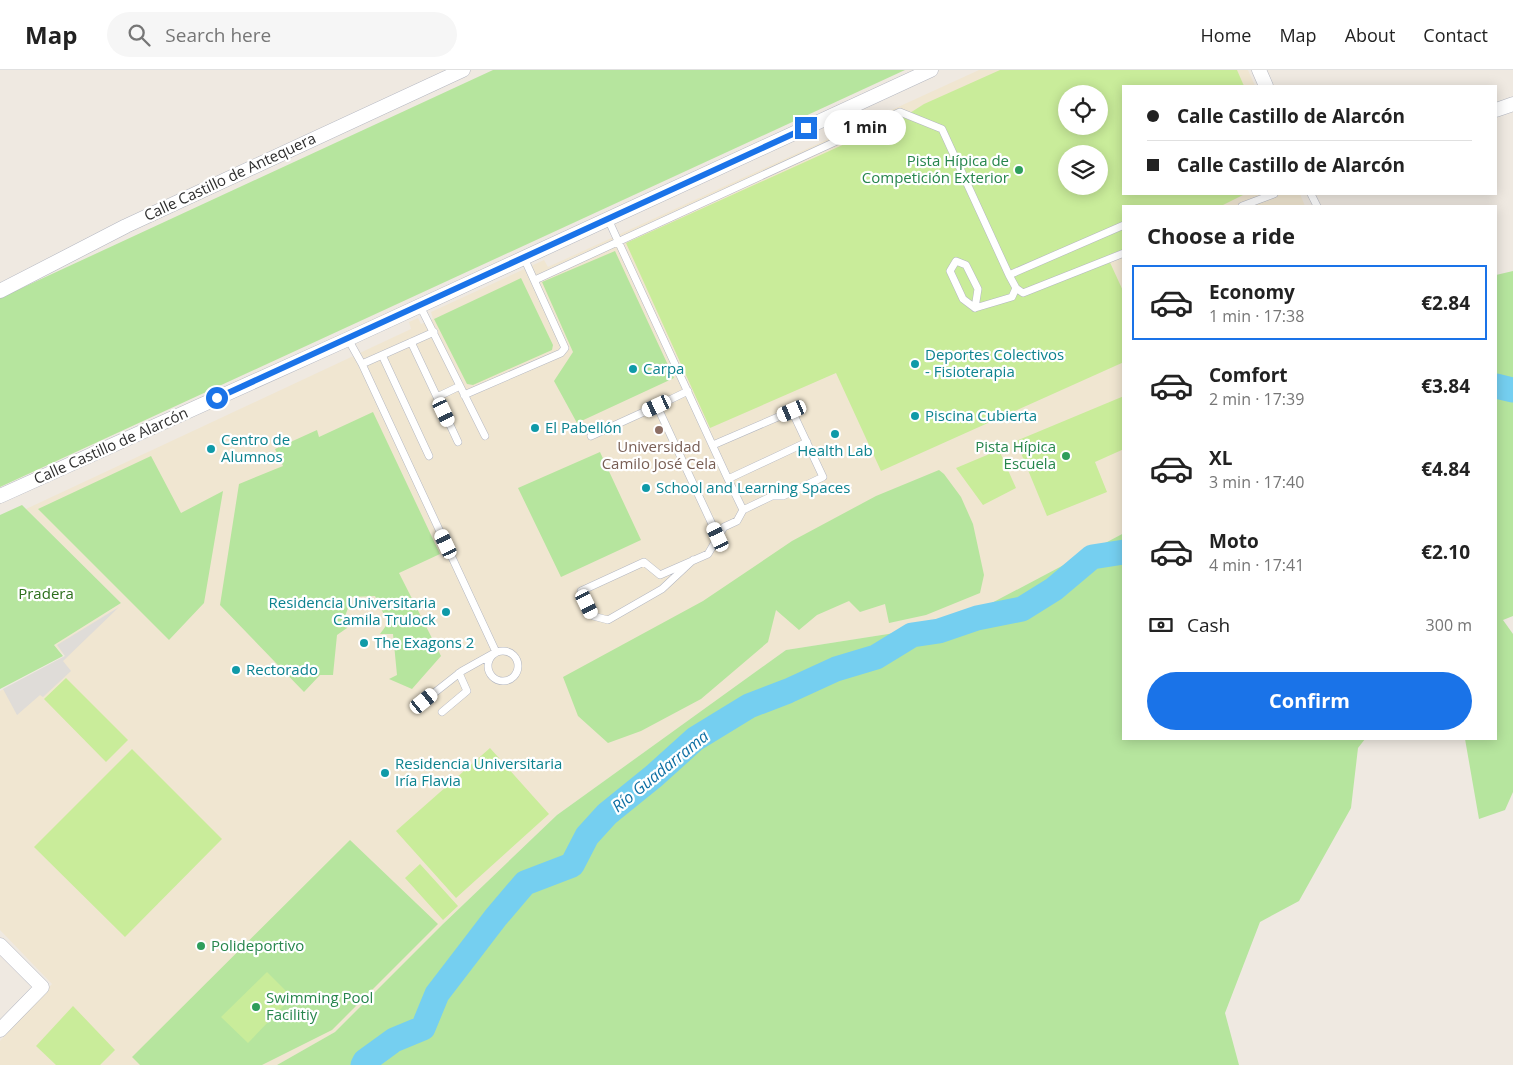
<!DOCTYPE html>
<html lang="en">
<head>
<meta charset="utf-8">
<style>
	body { margin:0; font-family:"Open Sans",sans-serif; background:#f6f6f6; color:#222; height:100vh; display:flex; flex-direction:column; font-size:19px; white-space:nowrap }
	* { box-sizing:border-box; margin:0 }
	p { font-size:16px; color:#767676 }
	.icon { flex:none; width:28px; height:28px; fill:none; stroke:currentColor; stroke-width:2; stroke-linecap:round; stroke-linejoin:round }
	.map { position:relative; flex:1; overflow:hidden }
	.details { position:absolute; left:1122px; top:135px; width:375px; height:535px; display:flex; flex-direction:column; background:#fff; border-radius:0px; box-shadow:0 2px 12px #0003 }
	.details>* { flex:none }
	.banner { position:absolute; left:1122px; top:15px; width:375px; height:110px; border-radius:0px; box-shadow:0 2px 12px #0003; display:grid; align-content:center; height:110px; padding:0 25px; background:#fff }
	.tools { position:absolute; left:1058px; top:15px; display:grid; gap:10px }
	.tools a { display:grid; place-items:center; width:50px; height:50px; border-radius:50%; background:#fff; box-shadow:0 2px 12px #0003; font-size:25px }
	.end { position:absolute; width:22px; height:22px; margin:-11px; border:6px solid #1a73e8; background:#fff; box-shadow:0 0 0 2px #fff }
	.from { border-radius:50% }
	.bubble { position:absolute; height:35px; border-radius:18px; background:#fff; box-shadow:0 2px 12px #0003; font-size:16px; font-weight:700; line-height:35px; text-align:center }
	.car { position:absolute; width:15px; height:30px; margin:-15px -8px; border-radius:6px; box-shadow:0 0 4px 1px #0007; background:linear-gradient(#fff 24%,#345 0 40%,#fff 0 76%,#345 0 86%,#fff 0) }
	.banner b { display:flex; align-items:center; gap:18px; height:48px; font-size:19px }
	.banner b+b { border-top:1px solid #e0e0e0 }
	.banner i { width:12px; height:12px; background:#222 }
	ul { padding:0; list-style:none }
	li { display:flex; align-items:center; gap:15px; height:75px; margin:0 10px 8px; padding:0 15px; border:2px solid transparent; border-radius:0px }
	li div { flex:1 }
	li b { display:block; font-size:19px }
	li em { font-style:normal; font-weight:700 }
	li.selected { border-color:#1a73e8 }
	li>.icon { width:45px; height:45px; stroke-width:1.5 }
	h2 { padding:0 25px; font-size:22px; line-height:60px }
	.pay { display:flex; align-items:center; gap:12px; height:55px; padding:0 25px; font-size:19px }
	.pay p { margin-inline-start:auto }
	.primary-button { display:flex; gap:10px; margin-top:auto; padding:10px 25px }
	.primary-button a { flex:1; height:58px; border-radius:30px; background:#1a73e8; color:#fff; font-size:20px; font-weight:700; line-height:58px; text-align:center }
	header { display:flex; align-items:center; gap:30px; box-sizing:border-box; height:70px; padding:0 25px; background:#fff; border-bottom:1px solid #e0e0e0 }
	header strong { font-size:24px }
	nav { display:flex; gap:28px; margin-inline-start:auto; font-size:18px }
	.search { width:350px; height:45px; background:#f6f6f6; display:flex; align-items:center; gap:12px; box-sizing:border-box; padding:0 18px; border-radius:28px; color:#767676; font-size:19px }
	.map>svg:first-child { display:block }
	.education { fill:#f0e6d1; fill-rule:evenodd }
	.green { fill:#b6e59e }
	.pitch { fill:#c9ec9a; fill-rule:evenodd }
	.plaza { fill:#dfdcd8 }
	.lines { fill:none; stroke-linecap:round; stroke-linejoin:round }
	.river { stroke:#75cff0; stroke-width:25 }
	.service-casing { stroke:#b4b7c1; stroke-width:8 }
	.minor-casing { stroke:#b4b7c1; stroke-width:15 }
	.service { stroke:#fff; stroke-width:7 }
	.minor { stroke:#fff; stroke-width:14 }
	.route { stroke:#1a73e8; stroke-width:6 }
	.leisure-dot { fill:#2e9e5b; stroke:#fff; stroke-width:2 }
	.culture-dot { fill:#0f9aa8; stroke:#fff; stroke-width:2 }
	.education-dot { fill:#8d6e63; stroke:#fff; stroke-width:2 }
	.labels { text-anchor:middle; stroke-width:4.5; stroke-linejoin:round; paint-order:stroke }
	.leisure-label { font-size:15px; fill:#27864d; stroke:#fff; text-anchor:end }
	.street-label { font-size:15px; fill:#2e2e2e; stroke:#fff }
	.culture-label { font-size:15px; fill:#0d838f; stroke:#fff; text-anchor:start }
	.education-label { font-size:15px; fill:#785e54; stroke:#fff }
	.park-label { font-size:15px; fill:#2c6e1b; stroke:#fff }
	.water-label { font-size:16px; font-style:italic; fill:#0d6fa3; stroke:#fff }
</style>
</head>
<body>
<header>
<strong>Map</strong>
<div class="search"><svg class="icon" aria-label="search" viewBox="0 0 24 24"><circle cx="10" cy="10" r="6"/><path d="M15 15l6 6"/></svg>Search here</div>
<nav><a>Home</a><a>Map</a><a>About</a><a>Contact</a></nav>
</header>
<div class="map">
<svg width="1513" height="995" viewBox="0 0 1513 995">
	<rect width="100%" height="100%" fill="#efe9e1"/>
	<path class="education" d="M979,0H1248L1255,16H1124V124H1300L1305,136H1124V463L952,554L786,580L557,745L443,854L335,962L277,995H0V971L52,914L0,860V621L65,586L54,575L121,533L22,435L26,439L411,259L409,252L418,248L421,254L433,249L431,242L544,190L548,197ZM1066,24H1099V56H1066ZM1066,84H1099V116H1066Z"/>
	<path class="green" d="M493,0H905L0,417V228Z
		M615,181L674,308L577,353L554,311L573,282L542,212Z
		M1513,201V546L1503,550L1513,564V722L1505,740L1479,749L1465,669H1496V205Z
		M521,208L553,275L552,280L473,315L467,314L434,249Z
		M373,342L440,484L399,503L441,586L412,619L389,609L397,605L393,564H380L388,553L375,526L352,527L344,549L347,558L337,565L333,605H320L304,622L220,535L239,414L283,396L275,379L317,360L319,367Z
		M600,382L641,470L561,507L518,418Z
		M151,386L181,443L223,421L204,533L169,570L38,439Z
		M939,400L944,404L961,427L973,454L984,505L980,523L926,545L889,553L885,534L860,542L849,531L817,545L799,560L776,540L768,572L701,629L641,661L608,673L578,646L563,607L703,531L792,471L876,426Z
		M22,435L121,533L54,575L63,586L0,619V445Z
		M1124,463V669H1365L1358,678L1351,738L1299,831L1260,852L1225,943L1239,995H277L335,962L443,854L557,745L786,580L952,554Z
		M350,770L438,854L332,960L262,995H140L132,987Z"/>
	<path class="pitch" d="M1000,0H1237L1244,16H1124V124H1245L1221,136H1124V179L1107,186L1124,223V292L881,401L836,303L710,358L626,173L902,48L924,34ZM1066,24H1099V56H1066ZM1066,84H1099V116H1066Z
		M1124,326V379L1095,392L1107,422L1047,446L1016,371Z
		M999,380L1016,418L983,435L956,398Z
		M66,608L128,670L106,692L44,629Z
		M490,678L549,744L456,828L396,761Z
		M132,679L222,769L125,867L34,777Z
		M420,794L458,836L443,850L405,808Z
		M267,902L292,927L248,973L221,947Z
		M73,936L115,980L100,995H56L36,976Z"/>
	<path class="plaza" d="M119,537L63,591L71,601L43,627L40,625L17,645L3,619L65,586L57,575Z"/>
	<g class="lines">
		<path class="river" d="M1496,316L1513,320
			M363,995L365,991L394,970L423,958L437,924L496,847L525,813L572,795L587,766L607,744L654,706L695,669L749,636L788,621L836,599L876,587L912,565L939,561L977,548L1022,539L1054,519L1092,487L1124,482"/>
		<defs>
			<path id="service" d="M1311,124L1317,136
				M1242,136L1274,124
				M608,149L618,171L728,409L743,440L772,426H783L823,407L792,341L713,375
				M535,210L900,42L942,59L1009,205L1124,155
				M1016,218L1023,223L1124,183
				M420,236L485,366
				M975,238L963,229L950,201L956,191L966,195L978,219L975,238L1012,227L1016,218L1009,205
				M348,269L362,294L496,582L462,601L424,631
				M411,272L437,327L460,316
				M382,285L429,386
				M362,294L434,262
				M464,325L561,283L565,278L524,188
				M437,327L458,372
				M657,336L688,321
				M591,366L657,336L718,467L708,484L660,505L644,492L581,521L593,546L608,550L662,519L693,490
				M728,409L807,372
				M718,467L724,457L737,451L743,440
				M488 596a15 15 0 1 1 30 0a15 15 0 1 1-30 0Z
				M442,642L467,621L459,603"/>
			<path id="minor" d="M1259,0L1266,16
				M1496,40L1513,34
				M0,221L126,156L463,0
				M0,426L348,269L931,0
				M0,875L42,917L0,960"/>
		</defs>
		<use href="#service" class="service-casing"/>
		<use href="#minor" class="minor-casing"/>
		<use href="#service" class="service"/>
		<use href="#minor" class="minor"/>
	</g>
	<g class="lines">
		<path class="route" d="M217,328L806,58"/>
	</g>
	<g class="leisure-dot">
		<circle cx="1019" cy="100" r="5"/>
		<circle cx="1066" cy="386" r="5"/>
		<circle cx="201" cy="876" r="5"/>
		<circle cx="256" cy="937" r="5"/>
	</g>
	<g class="culture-dot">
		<circle cx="915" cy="294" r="5"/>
		<circle cx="633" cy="299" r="5"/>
		<circle cx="915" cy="346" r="5"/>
		<circle cx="535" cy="358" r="5"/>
		<circle cx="835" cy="364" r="5"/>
		<circle cx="211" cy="379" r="5"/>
		<circle cx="646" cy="418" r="5"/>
		<circle cx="446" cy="542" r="5"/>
		<circle cx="364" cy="573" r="5"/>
		<circle cx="236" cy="600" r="5"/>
		<circle cx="385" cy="703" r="5"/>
	</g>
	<circle class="education-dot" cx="659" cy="360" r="5"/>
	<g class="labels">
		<g class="leisure-label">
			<text x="1009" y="96">Pista Hípica de<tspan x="1009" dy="17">Competición Exterior</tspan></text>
			<text x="1056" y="382">Pista Hípica<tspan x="1056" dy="17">Escuela</tspan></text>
			<text x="211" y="881" text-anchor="start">Polideportivo</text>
			<text x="266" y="933" text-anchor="start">Swimming Pool<tspan x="266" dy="17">Facilitiy</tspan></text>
		</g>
		<g class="street-label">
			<text transform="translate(230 107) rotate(-25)" y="5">Calle Castillo de Antequera</text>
			<text transform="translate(111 376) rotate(-24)" y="5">Calle Castillo de Alarcón</text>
		</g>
		<g class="culture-label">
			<text x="925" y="290">Deportes Colectivos<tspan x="925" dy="17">- Fisioterapia</tspan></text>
			<text x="643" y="304">Carpa</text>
			<text x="925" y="351">Piscina Cubierta</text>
			<text x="545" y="363">El Pabellón</text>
			<text x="221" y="375">Centro de<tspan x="221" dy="17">Alumnos</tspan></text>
			<text x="835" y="386" text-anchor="middle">Health Lab</text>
			<text x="656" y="423">School and Learning Spaces</text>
			<text x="436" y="538" text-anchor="end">Residencia Universitaria<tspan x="436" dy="17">Camila Trulock</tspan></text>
			<text x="374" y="578">The Exagons 2</text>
			<text x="246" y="605">Rectorado</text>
			<text x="395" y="699">Residencia Universitaria<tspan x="395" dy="17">Iría Flavia</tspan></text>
		</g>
		<g class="education-label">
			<text x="659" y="382">Universidad<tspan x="659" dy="17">Camilo José Cela</tspan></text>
		</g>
		<g class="park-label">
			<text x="46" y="529">Pradera</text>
		</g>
		<g class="water-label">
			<text transform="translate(660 701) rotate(-39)" y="6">Río Guadarrama</text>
		</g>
	</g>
</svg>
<div class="tools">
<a><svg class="icon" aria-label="locate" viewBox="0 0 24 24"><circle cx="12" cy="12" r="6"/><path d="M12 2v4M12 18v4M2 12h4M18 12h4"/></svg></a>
<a><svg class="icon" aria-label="layers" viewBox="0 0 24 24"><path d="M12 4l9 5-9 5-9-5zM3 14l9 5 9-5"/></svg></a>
</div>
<i class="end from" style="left:217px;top:328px"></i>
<i class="end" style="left:806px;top:58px"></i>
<div class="bubble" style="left:824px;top:40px;width:82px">1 min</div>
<i class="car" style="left:657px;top:336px;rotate:245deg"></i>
<i class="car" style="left:792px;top:341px;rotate:247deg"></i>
<i class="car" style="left:444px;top:342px;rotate:155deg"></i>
<i class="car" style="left:718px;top:467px;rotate:335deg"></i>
<i class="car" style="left:446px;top:474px;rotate:335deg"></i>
<i class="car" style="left:587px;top:534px;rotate:154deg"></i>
<i class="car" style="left:424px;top:631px;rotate:51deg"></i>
<div class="banner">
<b><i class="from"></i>Calle Castillo de Alarcón</b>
<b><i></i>Calle Castillo de Alarcón</b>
</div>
<section class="details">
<h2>Choose a ride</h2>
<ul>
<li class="selected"><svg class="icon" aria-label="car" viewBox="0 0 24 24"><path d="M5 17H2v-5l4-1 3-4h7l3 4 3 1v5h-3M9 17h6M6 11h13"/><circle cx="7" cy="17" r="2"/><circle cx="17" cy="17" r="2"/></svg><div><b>Economy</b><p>1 min · 17:38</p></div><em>€2.84</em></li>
<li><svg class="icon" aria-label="car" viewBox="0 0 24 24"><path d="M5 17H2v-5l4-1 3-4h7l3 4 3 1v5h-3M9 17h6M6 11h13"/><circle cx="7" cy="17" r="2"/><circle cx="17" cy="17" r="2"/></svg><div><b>Comfort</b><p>2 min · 17:39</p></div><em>€3.84</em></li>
<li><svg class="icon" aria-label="car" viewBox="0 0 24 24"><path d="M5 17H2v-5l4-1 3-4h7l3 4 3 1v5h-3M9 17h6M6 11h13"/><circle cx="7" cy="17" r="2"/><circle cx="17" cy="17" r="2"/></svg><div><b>XL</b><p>3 min · 17:40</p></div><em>€4.84</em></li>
<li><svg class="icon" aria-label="car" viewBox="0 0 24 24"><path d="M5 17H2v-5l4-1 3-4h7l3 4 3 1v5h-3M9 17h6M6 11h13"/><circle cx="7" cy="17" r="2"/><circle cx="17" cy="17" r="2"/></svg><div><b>Moto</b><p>4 min · 17:41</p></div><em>€2.10</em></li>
</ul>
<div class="pay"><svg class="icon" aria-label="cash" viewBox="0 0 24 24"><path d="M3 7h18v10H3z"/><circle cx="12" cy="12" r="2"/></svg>Cash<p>300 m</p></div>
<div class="primary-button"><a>Confirm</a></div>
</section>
</div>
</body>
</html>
